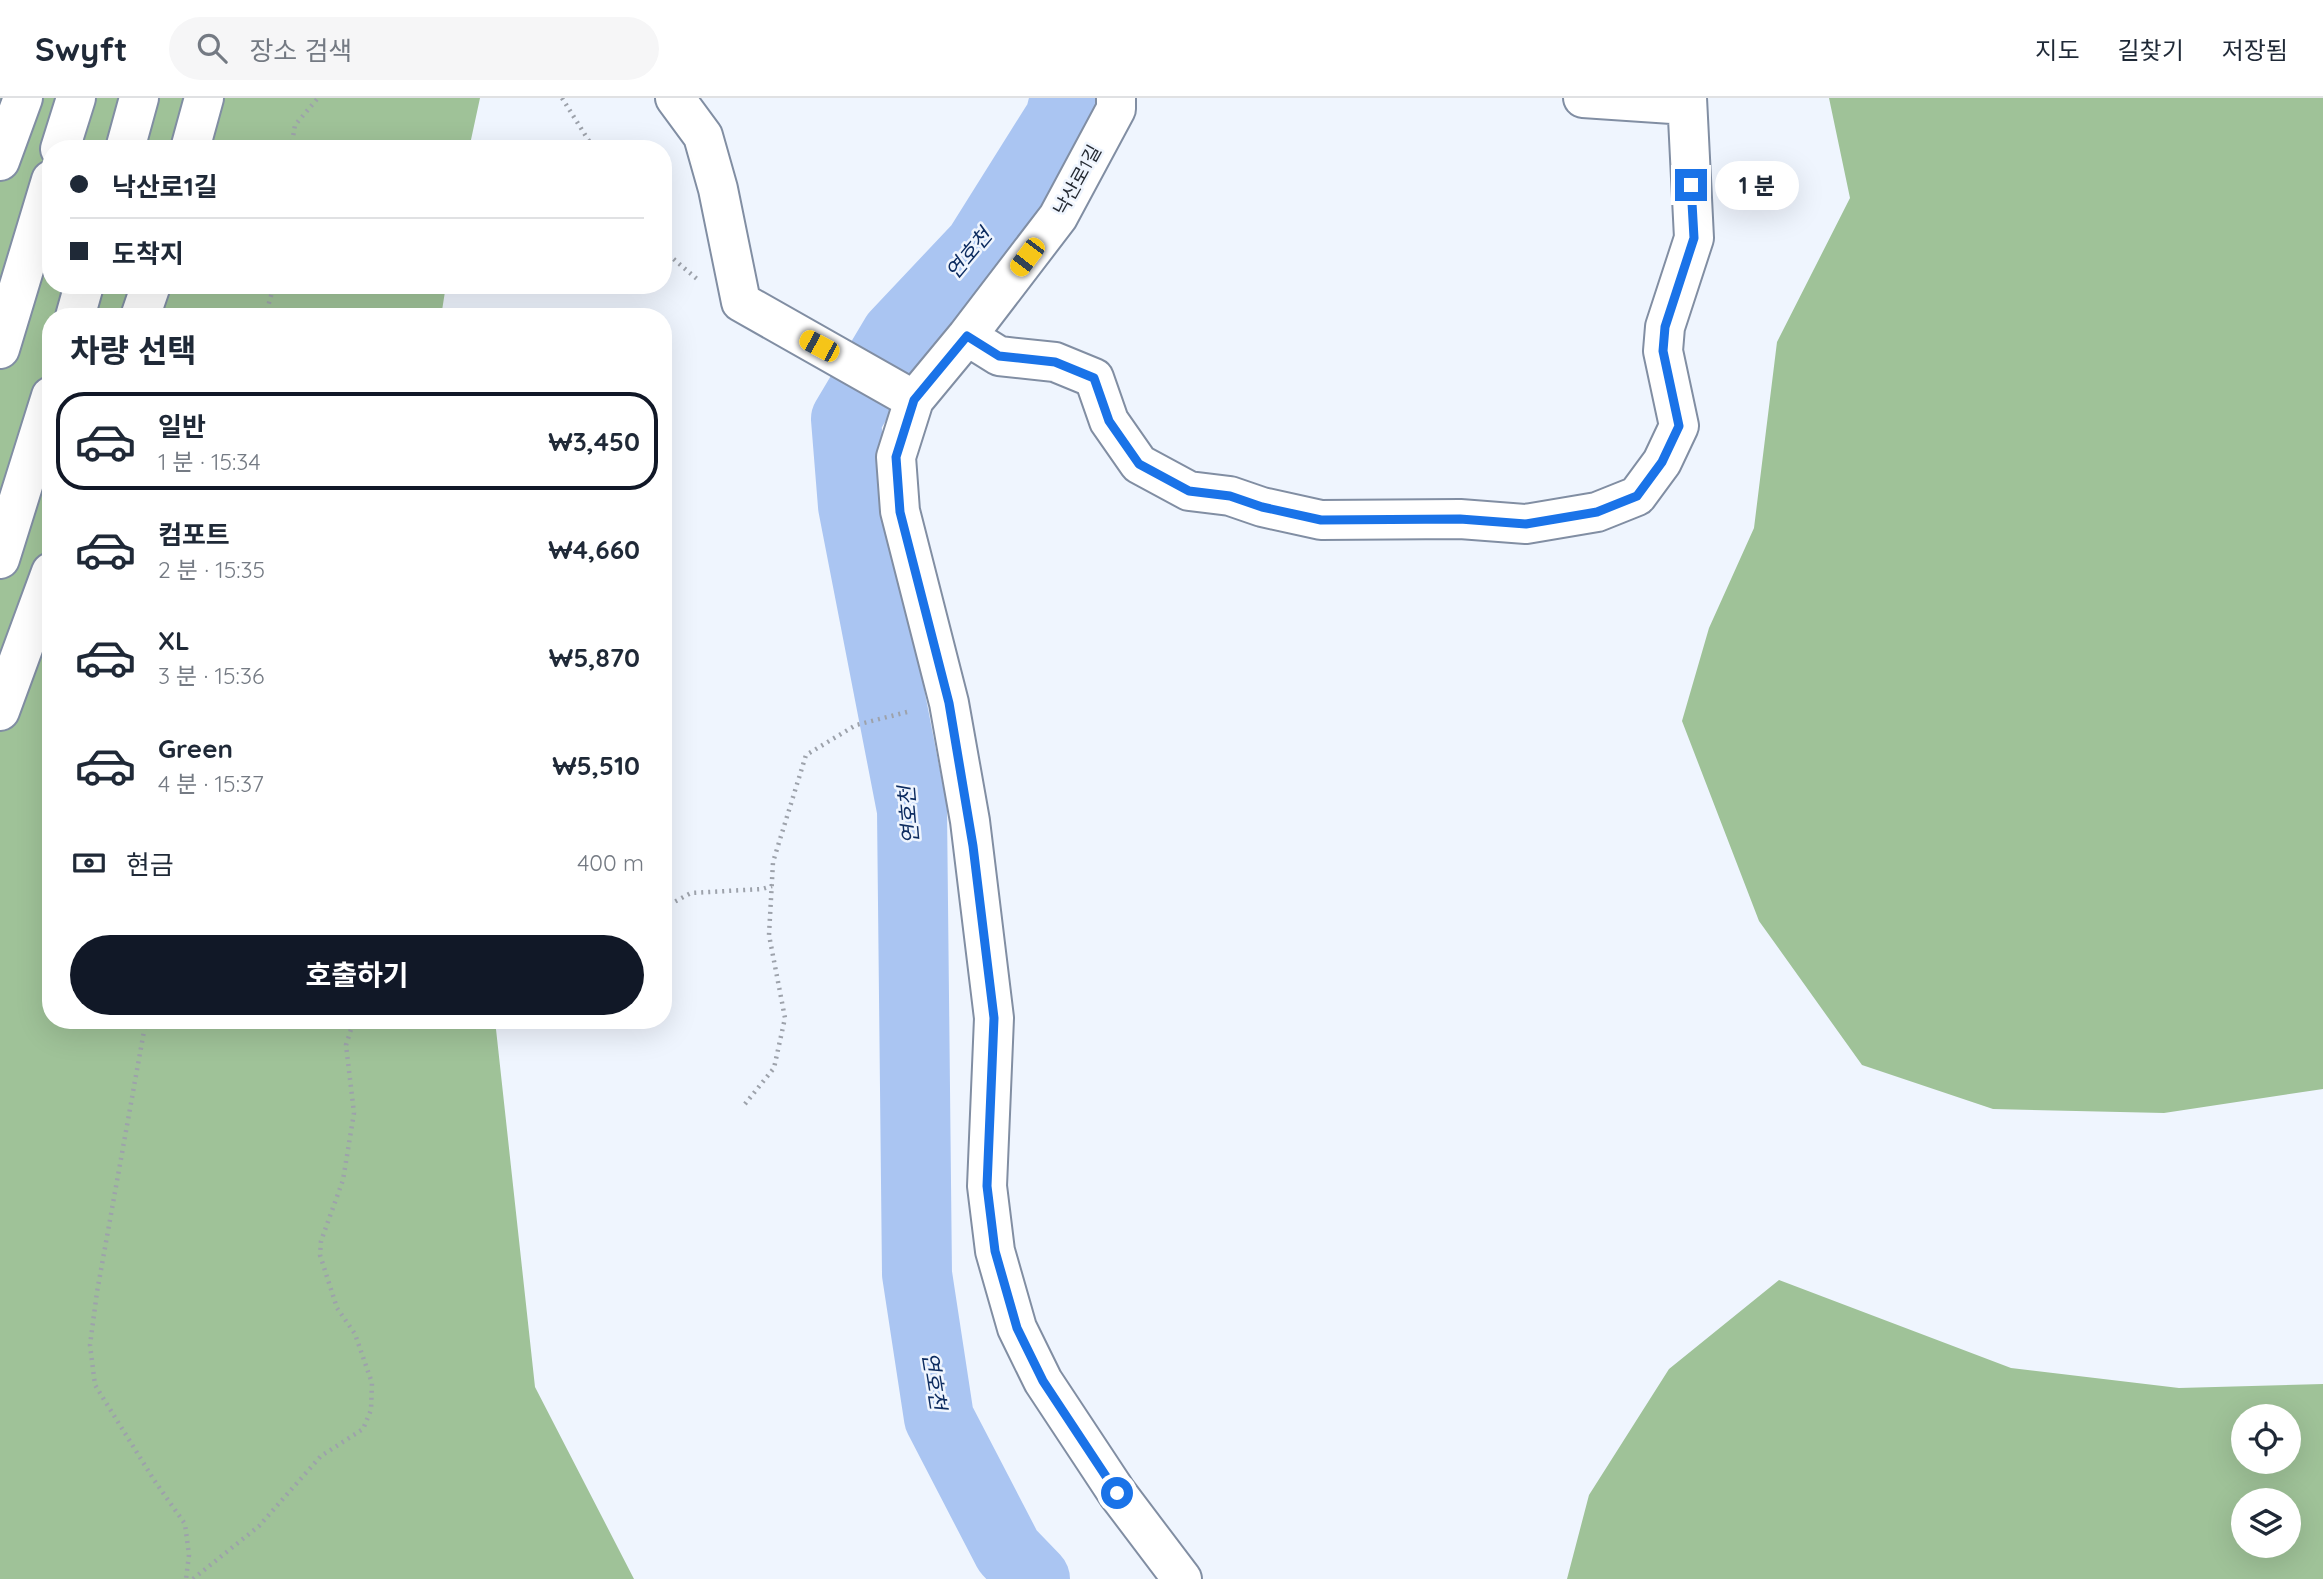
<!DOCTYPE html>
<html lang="ko">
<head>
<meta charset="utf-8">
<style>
	body { margin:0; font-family:Quicksand,"Noto Sans KR",sans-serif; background:#f6f6f7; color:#1f2937; height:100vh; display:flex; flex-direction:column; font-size:26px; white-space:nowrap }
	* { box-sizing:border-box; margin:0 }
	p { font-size:23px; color:#747a83 }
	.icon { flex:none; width:38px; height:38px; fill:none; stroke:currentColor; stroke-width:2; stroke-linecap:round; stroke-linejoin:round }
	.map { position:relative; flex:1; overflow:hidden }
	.sheet { position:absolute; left:42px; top:210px; width:630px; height:721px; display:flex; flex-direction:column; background:#fff; border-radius:28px; box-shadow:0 7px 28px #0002 }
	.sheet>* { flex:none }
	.banner { position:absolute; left:42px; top:42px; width:630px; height:154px; border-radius:28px; box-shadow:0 7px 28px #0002; display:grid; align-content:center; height:154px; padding:0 28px; background:#fff }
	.tools { position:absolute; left:2231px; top:1306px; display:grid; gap:14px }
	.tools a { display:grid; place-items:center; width:70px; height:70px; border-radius:50%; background:#fff; box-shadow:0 7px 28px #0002; font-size:35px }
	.end { position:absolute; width:32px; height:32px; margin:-16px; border:9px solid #1a73e8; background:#fff; box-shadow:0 0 0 4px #fff }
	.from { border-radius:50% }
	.bubble { position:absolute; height:49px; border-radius:24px; background:#fff; box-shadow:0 7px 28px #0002; font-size:23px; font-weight:700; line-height:49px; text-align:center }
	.car { position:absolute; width:21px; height:42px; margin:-21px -10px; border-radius:9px; box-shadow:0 0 5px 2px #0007; background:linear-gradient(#f5c518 24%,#345 0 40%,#f5c518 0 76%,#345 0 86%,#f5c518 0) }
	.banner b { display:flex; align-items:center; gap:24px; height:66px; font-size:26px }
	.banner b+b { border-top:2px solid #e0e1e3 }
	.banner i { width:18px; height:18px; background:#1f2937 }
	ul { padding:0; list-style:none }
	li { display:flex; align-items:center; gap:21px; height:98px; margin:0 14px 10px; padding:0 14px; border:4px solid transparent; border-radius:28px }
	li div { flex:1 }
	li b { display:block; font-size:26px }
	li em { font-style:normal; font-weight:700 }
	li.on { border-color:#111827 }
	li>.icon { width:63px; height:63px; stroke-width:1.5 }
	h2 { padding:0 28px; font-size:32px; line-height:84px }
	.pay { display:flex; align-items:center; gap:18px; height:77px; padding:0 28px; font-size:26px }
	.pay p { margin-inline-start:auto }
	.button { display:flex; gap:14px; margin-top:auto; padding:14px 28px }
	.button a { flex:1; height:80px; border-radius:42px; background:#111827; color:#fff; font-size:28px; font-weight:700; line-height:80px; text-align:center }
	header { display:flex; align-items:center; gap:42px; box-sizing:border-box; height:98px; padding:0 35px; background:#fff; border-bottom:2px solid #e0e1e3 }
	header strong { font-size:33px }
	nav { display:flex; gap:38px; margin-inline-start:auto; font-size:24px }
	.search { width:490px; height:63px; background:#f6f6f7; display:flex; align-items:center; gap:18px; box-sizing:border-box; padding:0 24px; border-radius:38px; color:#747a83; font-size:26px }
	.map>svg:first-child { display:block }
	.forest { fill:#9fc298; fill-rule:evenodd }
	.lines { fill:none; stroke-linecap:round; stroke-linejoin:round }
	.river { stroke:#aac5f2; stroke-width:70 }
	.minor-casing { stroke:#818ea3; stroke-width:42 }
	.highway-casing { stroke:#818ea3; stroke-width:42 }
	.path { stroke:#9da2ab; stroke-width:4.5; stroke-dasharray:2 5; stroke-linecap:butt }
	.minor { stroke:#fff; stroke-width:38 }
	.highway { stroke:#fff; stroke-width:38 }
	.route { stroke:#1a73e8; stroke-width:9 }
	.labels { text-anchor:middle; stroke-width:5; stroke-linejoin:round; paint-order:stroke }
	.street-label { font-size:19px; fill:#242931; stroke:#eff5fe }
	.water-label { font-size:21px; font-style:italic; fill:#0d2c60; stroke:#eff5fe }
</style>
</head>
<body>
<header>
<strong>Swyft</strong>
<div class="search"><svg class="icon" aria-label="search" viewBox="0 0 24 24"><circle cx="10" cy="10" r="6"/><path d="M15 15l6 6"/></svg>장소 검색</div>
<nav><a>지도</a><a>길찾기</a><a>저장됨</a></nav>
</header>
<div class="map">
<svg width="2323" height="1481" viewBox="0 0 2323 1481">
	<rect width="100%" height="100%" fill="#eff5fe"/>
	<path class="forest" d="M0,0H480L469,51H51V187H446L441,219H51V922H495L535,1289L634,1481H0Z
		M1829,0H2323V991L2164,1015L1993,1011L1862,967L1759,823L1682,623L1709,530L1754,430L1777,244L1850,100Z
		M1779,1182L2011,1270L2179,1290L2323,1286V1481H1567L1589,1397L1669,1271ZM2244,1318H2289V1363H2244ZM2244,1402H2289V1447H2244Z"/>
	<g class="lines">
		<path class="river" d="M1035,1481L1008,1453L939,1320L917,1176L912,712L853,408L846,321L896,237L979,149L1060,20L1065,0"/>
		<defs>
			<path id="minor" d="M675,0L703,38L718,91L741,204L914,302
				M1116,0V11L1058,119L967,238L914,302L896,359L900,413L949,605L970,723L994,920L987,1088L995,1153L1017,1230L1043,1283L1117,1395L1182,1481
				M1583,0L1687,7
				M967,238L999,258L1055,264L1094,280L1109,323L1139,366L1189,393L1230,398L1262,409L1321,422L1460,421L1526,426L1597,414L1637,398L1662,364L1679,328L1663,253L1665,229L1694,140L1687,0"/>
			<path id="highway" d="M60,51L76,0
				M125,51L139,0
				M190,51L204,0
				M0,63L23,0
				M75,219L84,187
				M140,219L151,187
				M0,251L51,82
				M0,461L51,298
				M0,613L51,474"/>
		</defs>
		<use href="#minor" class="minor-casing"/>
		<use href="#highway" class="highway-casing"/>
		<path class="path" d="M562,0L594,51
			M291,51L295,27L318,0
			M663,152L697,181
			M265,219L274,187
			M663,810L691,795L762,791L772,788
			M146,922L97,1194L90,1247L95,1287L154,1382L185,1426L189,1457L186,1481
			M745,1006L774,970L785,920L769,837L773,764L806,657L856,627L911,613
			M193,1481L259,1428L321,1358L363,1331L371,1312L372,1285L355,1236L337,1210L320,1157L321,1143L343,1082L354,1015L346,947L354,922"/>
		<use href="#minor" class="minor"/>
		<use href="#highway" class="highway"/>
	</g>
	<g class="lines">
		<path class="route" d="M1117,1395L1043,1283L1017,1230L995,1153L987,1088L994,920L973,748L949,605L900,414L896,359L914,302L967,238L999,258L1055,264L1094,280L1109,323L1139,366L1189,393L1230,398L1262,409L1321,422L1460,421L1526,426L1597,414L1637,398L1662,364L1679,328L1663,253L1665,229L1694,140L1691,87"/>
	</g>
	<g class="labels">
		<g class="street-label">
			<text transform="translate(1077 82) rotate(-61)" y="7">낙산로1길</text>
		</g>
		<g class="water-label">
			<text transform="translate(969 156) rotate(-50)" y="7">연호천</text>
			<text transform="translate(909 717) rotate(-95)" y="7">연호천</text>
			<text transform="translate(934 1283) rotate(81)" y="7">연호천</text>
		</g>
	</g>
</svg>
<div class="tools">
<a><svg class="icon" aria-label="locate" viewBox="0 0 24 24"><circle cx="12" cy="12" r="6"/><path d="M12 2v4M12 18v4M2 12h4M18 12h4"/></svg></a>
<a><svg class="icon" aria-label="layers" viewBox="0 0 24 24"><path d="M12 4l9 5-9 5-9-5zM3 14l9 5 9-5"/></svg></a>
</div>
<i class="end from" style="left:1117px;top:1395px"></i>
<i class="end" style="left:1691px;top:87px"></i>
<div class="bubble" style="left:1715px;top:63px;width:84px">1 분</div>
<i class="car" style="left:1027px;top:159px;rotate:217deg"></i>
<i class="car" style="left:819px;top:248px;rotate:298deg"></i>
<div class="banner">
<b><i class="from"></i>낙산로1길</b>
<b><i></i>도착지</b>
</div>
<section class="sheet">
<h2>차량 선택</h2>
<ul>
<li class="on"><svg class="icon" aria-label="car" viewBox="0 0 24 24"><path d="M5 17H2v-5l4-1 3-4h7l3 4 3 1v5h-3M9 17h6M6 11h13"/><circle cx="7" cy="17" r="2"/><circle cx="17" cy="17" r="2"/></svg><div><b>일반</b><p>1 분 · 15:34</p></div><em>₩3,450</em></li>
<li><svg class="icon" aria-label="car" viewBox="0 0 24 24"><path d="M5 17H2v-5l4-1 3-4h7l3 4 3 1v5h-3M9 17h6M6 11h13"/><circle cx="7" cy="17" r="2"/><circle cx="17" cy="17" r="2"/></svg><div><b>컴포트</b><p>2 분 · 15:35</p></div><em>₩4,660</em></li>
<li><svg class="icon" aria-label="car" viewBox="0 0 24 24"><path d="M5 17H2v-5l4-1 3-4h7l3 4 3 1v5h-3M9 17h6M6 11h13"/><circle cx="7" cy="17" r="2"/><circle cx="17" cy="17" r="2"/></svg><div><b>XL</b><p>3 분 · 15:36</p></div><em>₩5,870</em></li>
<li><svg class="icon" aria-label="car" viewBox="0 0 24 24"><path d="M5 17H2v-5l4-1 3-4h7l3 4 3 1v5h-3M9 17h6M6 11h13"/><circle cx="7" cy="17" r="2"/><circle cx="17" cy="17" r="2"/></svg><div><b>Green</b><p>4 분 · 15:37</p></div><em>₩5,510</em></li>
</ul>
<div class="pay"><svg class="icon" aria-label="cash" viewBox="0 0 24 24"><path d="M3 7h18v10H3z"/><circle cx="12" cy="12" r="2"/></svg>현금<p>400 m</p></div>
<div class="button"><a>호출하기</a></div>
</section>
</div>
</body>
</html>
